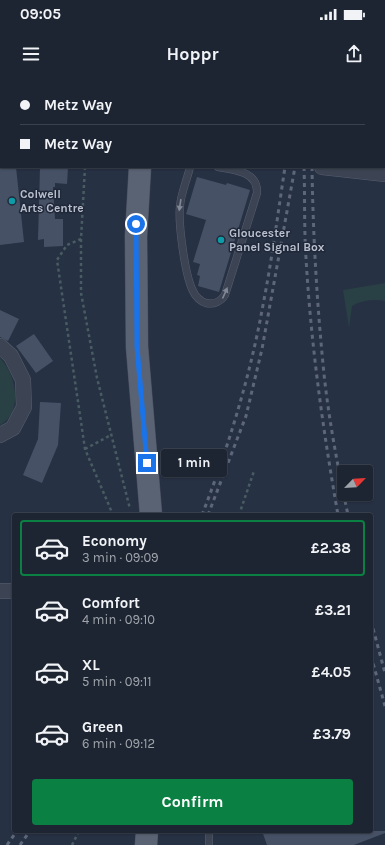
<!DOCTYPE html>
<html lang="en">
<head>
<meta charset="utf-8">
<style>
	body { margin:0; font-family:Karla,sans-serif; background:#252d3b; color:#f1f3f6; height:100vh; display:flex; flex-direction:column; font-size:15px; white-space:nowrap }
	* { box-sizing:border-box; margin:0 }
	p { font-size:13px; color:#a0a5ac }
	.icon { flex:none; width:22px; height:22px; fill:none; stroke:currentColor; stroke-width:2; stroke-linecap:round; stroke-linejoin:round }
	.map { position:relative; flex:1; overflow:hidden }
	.panel { position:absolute; left:12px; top:433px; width:361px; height:320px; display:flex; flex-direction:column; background:#1d2533; border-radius:4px; box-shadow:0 1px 3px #0004,0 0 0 1px #3b424e }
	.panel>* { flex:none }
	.top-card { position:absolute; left:0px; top:0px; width:385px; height:88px; box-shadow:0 1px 3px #0004,0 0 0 1px #3b424e; display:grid; align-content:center; height:88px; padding:0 20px; background:#1d2533 }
	.needle { width:26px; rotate:65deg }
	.fabs { position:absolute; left:337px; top:385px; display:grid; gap:8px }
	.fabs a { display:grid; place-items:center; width:36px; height:36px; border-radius:4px; background:#1d2533; box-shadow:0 1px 3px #0004,0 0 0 1px #3b424e; font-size:20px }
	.end { position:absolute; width:18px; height:18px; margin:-9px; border:5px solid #1a73e8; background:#fff; box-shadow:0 0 0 2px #fff }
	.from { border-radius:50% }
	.bubble { position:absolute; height:28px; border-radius:4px; background:#1d2533; box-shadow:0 1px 3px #0004,0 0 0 1px #3b424e; font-size:13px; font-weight:700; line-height:28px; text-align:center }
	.top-card b { display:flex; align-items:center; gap:14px; height:38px; font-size:15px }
	.top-card b+b { border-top:1px solid #3b424e }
	.top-card i { width:10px; height:10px; background:#f1f3f6 }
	ul { padding:7px 0 0; list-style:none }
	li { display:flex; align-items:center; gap:12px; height:56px; margin:0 8px 6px; padding:0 12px; border:2px solid transparent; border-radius:4px }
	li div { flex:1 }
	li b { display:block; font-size:15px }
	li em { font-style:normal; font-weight:700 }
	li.current { border-color:#0b8043 }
	li>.icon { width:36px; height:36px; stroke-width:1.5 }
	.action { display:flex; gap:8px; margin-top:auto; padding:8px 20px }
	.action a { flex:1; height:46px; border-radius:4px; background:#0b8043; color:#fff; font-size:16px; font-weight:700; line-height:46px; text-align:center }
	.status { display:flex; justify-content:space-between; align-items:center; height:28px; padding:0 20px; background:#1d2533; direction:ltr }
	.status svg { height:11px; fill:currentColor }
	header { display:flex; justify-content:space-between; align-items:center; height:52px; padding:0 20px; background:#1d2533; font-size:18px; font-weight:700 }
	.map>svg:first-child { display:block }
	.green { fill:#294045 }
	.building { fill:#465166 }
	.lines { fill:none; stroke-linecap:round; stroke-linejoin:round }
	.service-casing { stroke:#575f6e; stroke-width:8 }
	.minor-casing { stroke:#575f6e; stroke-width:16 }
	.primary-casing { stroke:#454d5d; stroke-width:23 }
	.path { stroke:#485c61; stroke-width:2.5; stroke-dasharray:3 3; stroke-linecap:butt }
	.service { stroke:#3c4453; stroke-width:7 }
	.minor { stroke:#3c4453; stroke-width:15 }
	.primary { stroke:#5a6373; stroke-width:22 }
	.rail { stroke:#5e677a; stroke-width:3; stroke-dasharray:4 4; stroke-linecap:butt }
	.oneway { fill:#818896 }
	.route { stroke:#1a73e8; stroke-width:5 }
	.culture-dot { fill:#0f9aa8; stroke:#202939; stroke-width:1.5 }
	.labels { text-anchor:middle; stroke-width:3; stroke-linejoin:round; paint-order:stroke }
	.poi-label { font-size:12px; font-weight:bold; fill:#b9bfcd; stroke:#202939; text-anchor:start }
</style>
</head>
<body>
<div class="status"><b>09:05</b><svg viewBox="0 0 49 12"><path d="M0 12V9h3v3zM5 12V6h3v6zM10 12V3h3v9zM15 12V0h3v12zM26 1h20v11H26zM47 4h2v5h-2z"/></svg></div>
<header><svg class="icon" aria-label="menu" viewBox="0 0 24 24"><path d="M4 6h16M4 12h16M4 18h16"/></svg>Hoppr<svg class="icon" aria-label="share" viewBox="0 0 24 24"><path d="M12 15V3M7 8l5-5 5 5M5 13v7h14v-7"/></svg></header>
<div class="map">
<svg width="385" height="765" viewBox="0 0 385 765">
	<rect width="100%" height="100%" fill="#273144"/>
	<path class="green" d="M385,203V221C374,219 362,220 352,226L349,248L343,210Z
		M0,278C16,294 24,333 0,345Z"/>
	<path class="building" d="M0,87H16L24,162L0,165Z
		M40,87H68L67,104L55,103V107H53L55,139H63V166L44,167V159L38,160Z
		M197,97L226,105L227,103L250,110L219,212L198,206L200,196L197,195L200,184L193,182L206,140L186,134Z
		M0,230L19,239L8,261L0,257Z
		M34,254L53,281L36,293L16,266Z
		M40,322L61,323L58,365L42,403L23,395L38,359Z
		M262,751H385V753L354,765H267Z"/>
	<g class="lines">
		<defs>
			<path id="service" d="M240,1V0
				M190,87C187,100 181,113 180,126C178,143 185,196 193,211C195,216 201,222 206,223C214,225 221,221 225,215L257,113C258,91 234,90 218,87
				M209,765V751"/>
			<path id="minor" d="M23,0V1
				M0,56H1
				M322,87L385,94
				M0,266L11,276L23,300L24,327L13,348L0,355
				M0,511H14"/>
			<path id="primary" d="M149,1V0
				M140,87L136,156L137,267L151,435
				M146,765L147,751"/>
		</defs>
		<use href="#service" class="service-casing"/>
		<use href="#minor" class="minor-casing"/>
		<use href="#primary" class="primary-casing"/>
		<path class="path" d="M85,87L81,159V213L97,298L130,429
			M81,159L67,165L57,180L85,369L113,435
			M85,369L111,355
			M239,435L254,391
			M72,765L79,751"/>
		<use href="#service" class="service"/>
		<use href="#minor" class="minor"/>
		<use href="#primary" class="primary"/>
		<path class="rail" d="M298,1V0
			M305,1V0
			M313,1V0
			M325,1V0
			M304,87C305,117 304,148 306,178C311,265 323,350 338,435
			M312,87C313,156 317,225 324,294C329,341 338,388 348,435
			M202,435C228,368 250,297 263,225C272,179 278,133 285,87
			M208,435L246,336L262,269L295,87
			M371,541L385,593
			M371,576L385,626
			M7,765L17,751
			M20,765L30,751"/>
	</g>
	<defs><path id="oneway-solid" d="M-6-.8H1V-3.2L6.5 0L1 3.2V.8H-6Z"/></defs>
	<g class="oneway">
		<use href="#oneway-solid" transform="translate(180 125) rotate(99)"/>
		<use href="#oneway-solid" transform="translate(225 213) rotate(-66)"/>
	</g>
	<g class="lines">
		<path class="route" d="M136,144L137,267L147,383"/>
	</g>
	<g class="culture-dot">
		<circle cx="12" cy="121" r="4"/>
		<circle cx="221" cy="160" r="4"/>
	</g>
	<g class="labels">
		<g class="poi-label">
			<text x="20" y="118">Colwell<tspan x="20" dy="14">Arts Centre</tspan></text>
			<text x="229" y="157">Gloucester<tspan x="229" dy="14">Panel Signal Box</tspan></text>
		</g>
	</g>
</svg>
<div class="fabs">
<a><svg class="needle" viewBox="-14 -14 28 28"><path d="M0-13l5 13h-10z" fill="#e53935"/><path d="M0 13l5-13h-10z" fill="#a0a5ac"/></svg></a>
</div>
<i class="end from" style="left:136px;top:144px"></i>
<i class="end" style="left:147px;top:383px"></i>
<div class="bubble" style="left:161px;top:369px;width:66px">1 min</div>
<div class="top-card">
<b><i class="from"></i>Metz Way</b>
<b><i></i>Metz Way</b>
</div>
<section class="panel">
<ul>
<li class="current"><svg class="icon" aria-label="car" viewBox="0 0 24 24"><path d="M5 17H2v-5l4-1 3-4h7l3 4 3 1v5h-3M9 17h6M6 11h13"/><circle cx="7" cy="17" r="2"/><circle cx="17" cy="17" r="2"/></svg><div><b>Economy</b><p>3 min · 09:09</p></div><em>£2.38</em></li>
<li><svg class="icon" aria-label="car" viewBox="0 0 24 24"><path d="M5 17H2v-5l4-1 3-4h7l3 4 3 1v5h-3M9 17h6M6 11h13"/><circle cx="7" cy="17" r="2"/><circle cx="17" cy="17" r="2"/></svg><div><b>Comfort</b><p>4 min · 09:10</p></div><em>£3.21</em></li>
<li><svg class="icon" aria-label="car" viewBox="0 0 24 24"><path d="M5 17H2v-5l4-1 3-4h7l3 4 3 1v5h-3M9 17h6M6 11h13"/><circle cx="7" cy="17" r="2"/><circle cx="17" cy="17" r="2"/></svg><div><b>XL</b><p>5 min · 09:11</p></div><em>£4.05</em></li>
<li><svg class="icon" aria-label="car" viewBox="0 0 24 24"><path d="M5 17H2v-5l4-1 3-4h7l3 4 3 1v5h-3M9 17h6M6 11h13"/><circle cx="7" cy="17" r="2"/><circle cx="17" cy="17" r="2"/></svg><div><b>Green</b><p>6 min · 09:12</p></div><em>£3.79</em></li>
</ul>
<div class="action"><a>Confirm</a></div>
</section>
</div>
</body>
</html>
